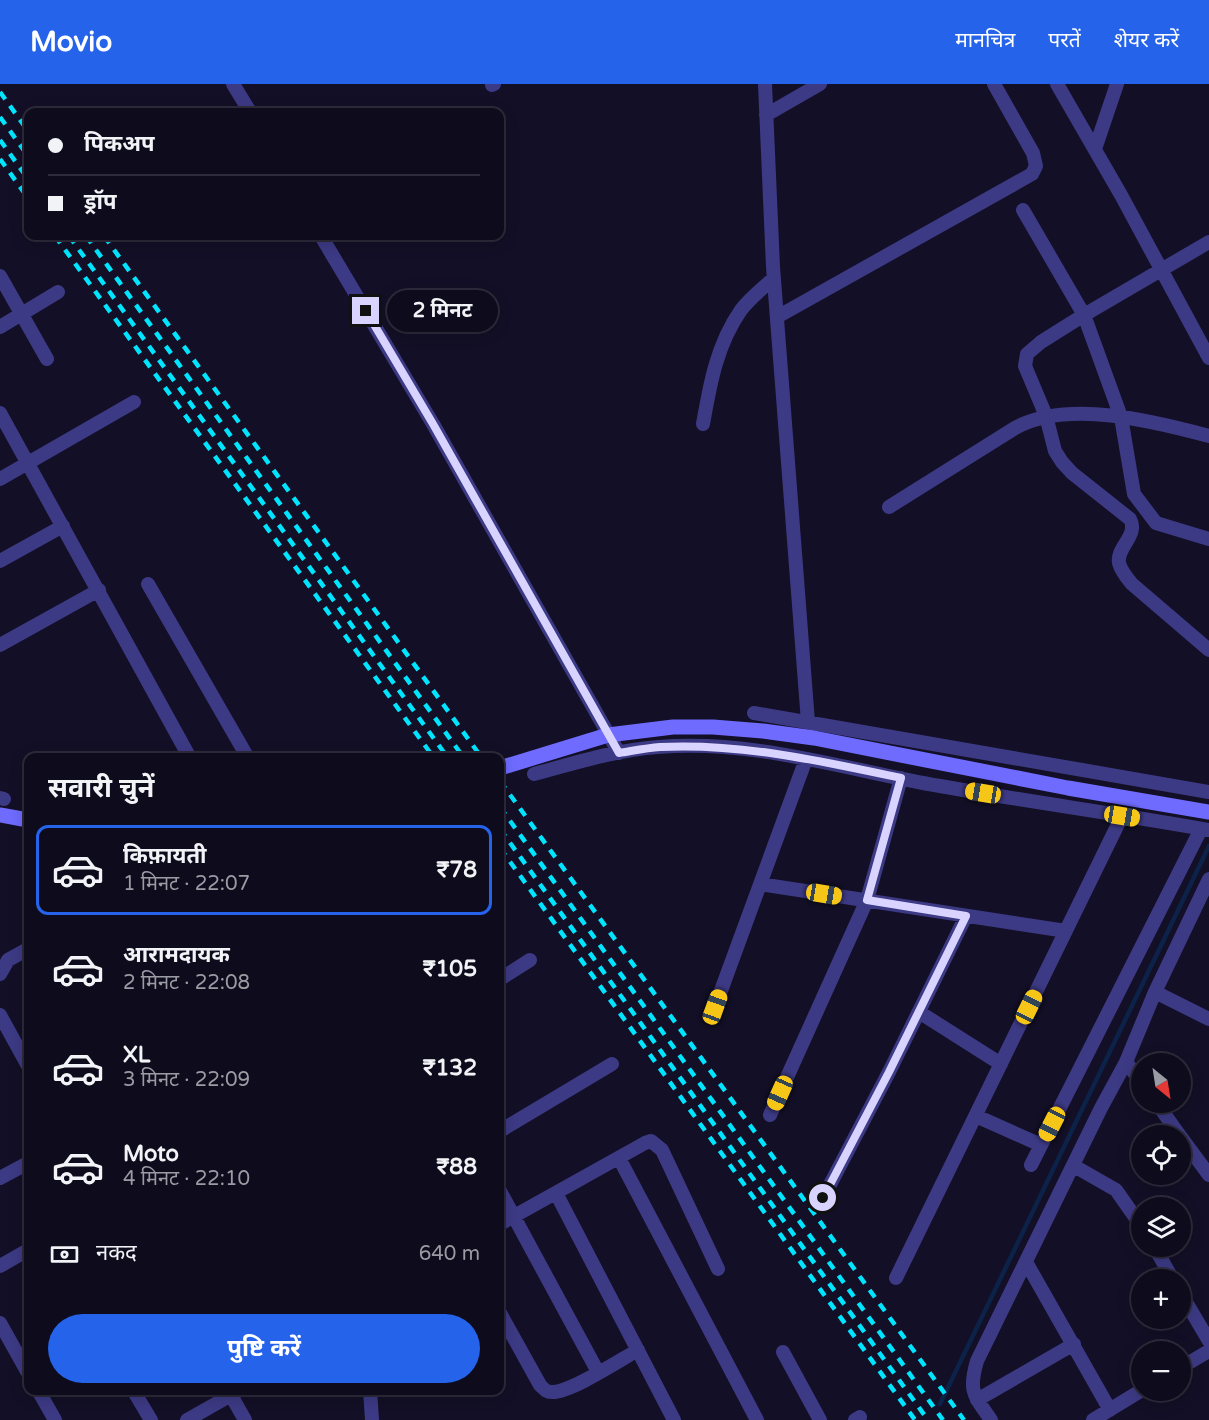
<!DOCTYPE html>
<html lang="hi">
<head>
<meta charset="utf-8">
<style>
	body { margin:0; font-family:"Varela Round","Noto Sans Devanagari",sans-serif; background:#171425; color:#f1f3f6; height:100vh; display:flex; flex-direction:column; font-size:22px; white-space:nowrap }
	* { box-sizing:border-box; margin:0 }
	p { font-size:20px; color:#9b9ba3 }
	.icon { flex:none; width:33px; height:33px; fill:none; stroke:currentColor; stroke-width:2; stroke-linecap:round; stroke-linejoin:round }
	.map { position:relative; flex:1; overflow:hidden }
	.details { position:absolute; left:24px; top:669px; width:480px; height:642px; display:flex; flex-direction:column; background:#0e0b1c; border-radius:12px; box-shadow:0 3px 15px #0003,0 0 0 2px #2e2b3b }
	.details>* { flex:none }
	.banner { position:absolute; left:24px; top:24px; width:480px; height:132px; border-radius:12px; box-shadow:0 3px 15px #0003,0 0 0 2px #2e2b3b; display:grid; align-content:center; height:132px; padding:0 24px; background:#0e0b1c }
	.needle { width:39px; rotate:150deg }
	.buttons { position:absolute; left:1131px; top:969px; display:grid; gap:12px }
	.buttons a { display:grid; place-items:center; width:60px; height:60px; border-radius:50%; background:#0e0b1c; box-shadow:0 3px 15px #0003,0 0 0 2px #2e2b3b; font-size:30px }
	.end { position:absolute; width:27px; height:27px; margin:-14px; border:8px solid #d9d4ff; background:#111; box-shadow:0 0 0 3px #111 }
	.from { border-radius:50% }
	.bubble { position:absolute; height:42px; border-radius:21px; background:#0e0b1c; box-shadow:0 3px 15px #0003,0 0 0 2px #2e2b3b; font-size:20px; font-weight:700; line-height:42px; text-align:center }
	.car { position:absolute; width:18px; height:36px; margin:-18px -9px; border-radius:8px; box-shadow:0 0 4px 2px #0007; background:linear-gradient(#f5c518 24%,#345 0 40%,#f5c518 0 76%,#345 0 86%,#f5c518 0) }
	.banner b { display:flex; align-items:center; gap:21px; height:57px; font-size:22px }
	.banner b+b { border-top:2px solid #2e2b3b }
	.banner i { width:15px; height:15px; background:#f1f3f6 }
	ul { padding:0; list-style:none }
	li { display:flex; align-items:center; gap:18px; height:90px; margin:0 12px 9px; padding:0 12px; border:3px solid transparent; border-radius:12px }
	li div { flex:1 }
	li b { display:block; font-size:22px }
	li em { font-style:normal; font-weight:700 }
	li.selected { border-color:#2563eb }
	li>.icon { width:54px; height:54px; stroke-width:1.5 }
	h2 { padding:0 24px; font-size:27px; line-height:72px }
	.pay { display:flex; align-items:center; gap:15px; height:66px; padding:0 24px; font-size:22px }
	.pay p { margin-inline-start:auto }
	.action { display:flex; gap:12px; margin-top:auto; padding:12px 24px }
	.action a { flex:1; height:69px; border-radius:36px; background:#2563eb; color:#fff; font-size:24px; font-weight:700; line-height:69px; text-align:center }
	header { display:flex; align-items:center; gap:36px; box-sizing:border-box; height:84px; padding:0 30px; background:#2563eb; color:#fff }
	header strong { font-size:28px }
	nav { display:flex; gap:33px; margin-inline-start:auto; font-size:21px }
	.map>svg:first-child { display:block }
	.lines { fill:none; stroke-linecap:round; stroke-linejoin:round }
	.stream { stroke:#0c2248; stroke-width:4.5 }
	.street { stroke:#3d3a85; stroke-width:14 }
	.secondary { stroke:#6f6bff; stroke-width:15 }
	.rail { stroke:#00e5ff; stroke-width:4.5; stroke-dasharray:9 8; stroke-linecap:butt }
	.route { stroke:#d9d4ff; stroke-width:8 }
</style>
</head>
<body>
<header>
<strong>Movio</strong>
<nav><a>मानचित्र</a><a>परतें</a><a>शेयर करें</a></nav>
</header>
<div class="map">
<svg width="1209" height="1336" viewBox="0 0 1209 1336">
	<rect width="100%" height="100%" fill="#130f26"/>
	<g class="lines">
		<path class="stream" d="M940,1320L1209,762"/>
		<path class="street" d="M233,0L250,28
			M765,0L773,183L808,638
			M1057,0L1121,111L1209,274
			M492,1L494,0
			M766,31L820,0
			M1095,65L1117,0
			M1023,126L1084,231L1121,333L1134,410L1156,439L1209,455
			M321,152L433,340L619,669
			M1209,158L1084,231L1041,258L1027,270L1025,282L1046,332L1055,367L1062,378L1072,389L1130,435C1139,452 1116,463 1119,479C1121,487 1127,494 1132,500L1209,566
			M0,192L47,275
			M777,233L1032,90L1036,82L1033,69L994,0
			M0,243L58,208
			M0,329L190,674
			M703,340C710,300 717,260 741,226C750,214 763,204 774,194
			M0,395L134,318
			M889,423L1015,344C1068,315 1153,337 1209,352
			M0,477L63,442
			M148,500L248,674
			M0,561L99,506
			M754,629L1209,708
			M534,690C575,679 616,666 658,663C754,655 847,686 940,702C1030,718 1120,730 1209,746
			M0,714L4,715
			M760,800L1066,847
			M0,890L8,876L28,865
			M500,895L530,876
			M1155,908L1209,935
			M715,923L806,675
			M919,928L1001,980
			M0,931L28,982
			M1126,978L1142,999
			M1156,1018L1180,1052
			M770,1031L867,816L901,694
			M976,1032L1041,1061
			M500,1047L612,980
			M1180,1052L1209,1091
			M619,1074L757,1336
			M1031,1081L1201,745
			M1074,1082L1116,1106L1142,1143
			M0,1094L28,1079
			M500,1107L598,1288
			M556,1109L674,1336
			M823,1114L889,988L966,832
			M500,1140L645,1059L651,1057L662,1066L718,1185
			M1154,1162L1173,1196
			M1026,1178L1110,1326
			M0,1182L28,1166
			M896,1194L1122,732
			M1180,1208L1209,1257
			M500,1229L540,1301C544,1305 546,1308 552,1308C570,1309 620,1276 638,1266
			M0,1239L28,1289
			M783,1268L820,1336
			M1180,1284L1209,1267
			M38,1306L55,1336
			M133,1306L151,1336
			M228,1306L245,1336
			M370,1306L372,1336
			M977,1316L1074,1260
			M187,1336L240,1306
			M855,1336L860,1333
			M991,1336C974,1311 968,1308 977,1277L1101,1024L1126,978L1155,908L1209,795
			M1093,1336L1142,1306"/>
		<path class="secondary" d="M500,684L608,651L673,643H713L763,647L814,654L1068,704L1209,728
			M0,731L28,736"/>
		<path class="rail" d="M0,8L28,47
			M0,33L28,72
			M0,56L28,95
			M0,75L28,114
			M55,152L434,674
			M69,152L448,674
			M86,152L464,674
			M104,152L482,674
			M500,697L964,1336
			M500,723L943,1336
			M500,745L928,1336
			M500,764L915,1336"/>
	</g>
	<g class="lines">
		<path class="route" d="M366,227L433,340L619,669C632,667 646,664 660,663C742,659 821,677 901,694L867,816L966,832L889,988L823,1114"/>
	</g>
</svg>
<div class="buttons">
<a><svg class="needle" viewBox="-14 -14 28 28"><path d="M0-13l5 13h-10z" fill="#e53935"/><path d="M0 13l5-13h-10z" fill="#9b9ba3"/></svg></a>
<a><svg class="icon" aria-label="locate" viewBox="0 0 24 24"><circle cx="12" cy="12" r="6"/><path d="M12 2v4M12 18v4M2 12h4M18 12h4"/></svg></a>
<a><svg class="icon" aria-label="layers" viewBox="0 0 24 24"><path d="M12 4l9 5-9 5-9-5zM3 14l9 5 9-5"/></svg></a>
<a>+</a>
<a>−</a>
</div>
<i class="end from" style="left:823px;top:1114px"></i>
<i class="end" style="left:366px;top:227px"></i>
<div class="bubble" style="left:387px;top:206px;width:111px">2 मिनट</div>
<i class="car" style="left:983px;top:709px;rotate:279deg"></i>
<i class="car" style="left:1122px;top:732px;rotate:99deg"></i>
<i class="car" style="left:824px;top:810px;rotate:99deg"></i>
<i class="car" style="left:715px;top:923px;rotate:20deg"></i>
<i class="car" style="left:1029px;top:923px;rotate:26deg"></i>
<i class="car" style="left:780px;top:1009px;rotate:204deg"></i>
<i class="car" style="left:1052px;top:1040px;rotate:207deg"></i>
<div class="banner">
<b><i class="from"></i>पिकअप</b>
<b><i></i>ड्रॉप</b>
</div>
<section class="details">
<h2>सवारी चुनें</h2>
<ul>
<li class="selected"><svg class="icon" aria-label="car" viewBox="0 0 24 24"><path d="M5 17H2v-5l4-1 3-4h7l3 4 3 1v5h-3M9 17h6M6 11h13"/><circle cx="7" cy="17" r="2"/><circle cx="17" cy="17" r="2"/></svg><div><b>किफ़ायती</b><p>1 मिनट · 22:07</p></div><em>₹78</em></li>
<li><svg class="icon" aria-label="car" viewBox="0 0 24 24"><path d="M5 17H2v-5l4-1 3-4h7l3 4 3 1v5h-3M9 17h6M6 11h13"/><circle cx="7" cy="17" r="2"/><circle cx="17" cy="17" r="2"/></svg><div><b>आरामदायक</b><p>2 मिनट · 22:08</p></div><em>₹105</em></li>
<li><svg class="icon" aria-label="car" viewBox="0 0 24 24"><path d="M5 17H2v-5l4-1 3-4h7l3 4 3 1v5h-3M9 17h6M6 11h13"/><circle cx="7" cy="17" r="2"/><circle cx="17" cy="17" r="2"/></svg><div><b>XL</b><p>3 मिनट · 22:09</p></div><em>₹132</em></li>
<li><svg class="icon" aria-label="car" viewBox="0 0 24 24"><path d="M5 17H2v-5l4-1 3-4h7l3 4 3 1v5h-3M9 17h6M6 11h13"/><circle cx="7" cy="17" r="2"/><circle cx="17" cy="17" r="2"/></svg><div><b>Moto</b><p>4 मिनट · 22:10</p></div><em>₹88</em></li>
</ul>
<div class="pay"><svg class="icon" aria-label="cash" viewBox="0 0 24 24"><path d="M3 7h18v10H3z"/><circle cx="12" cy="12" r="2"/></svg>नकद<p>640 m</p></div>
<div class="action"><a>पुष्टि करें</a></div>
</section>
</div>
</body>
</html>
